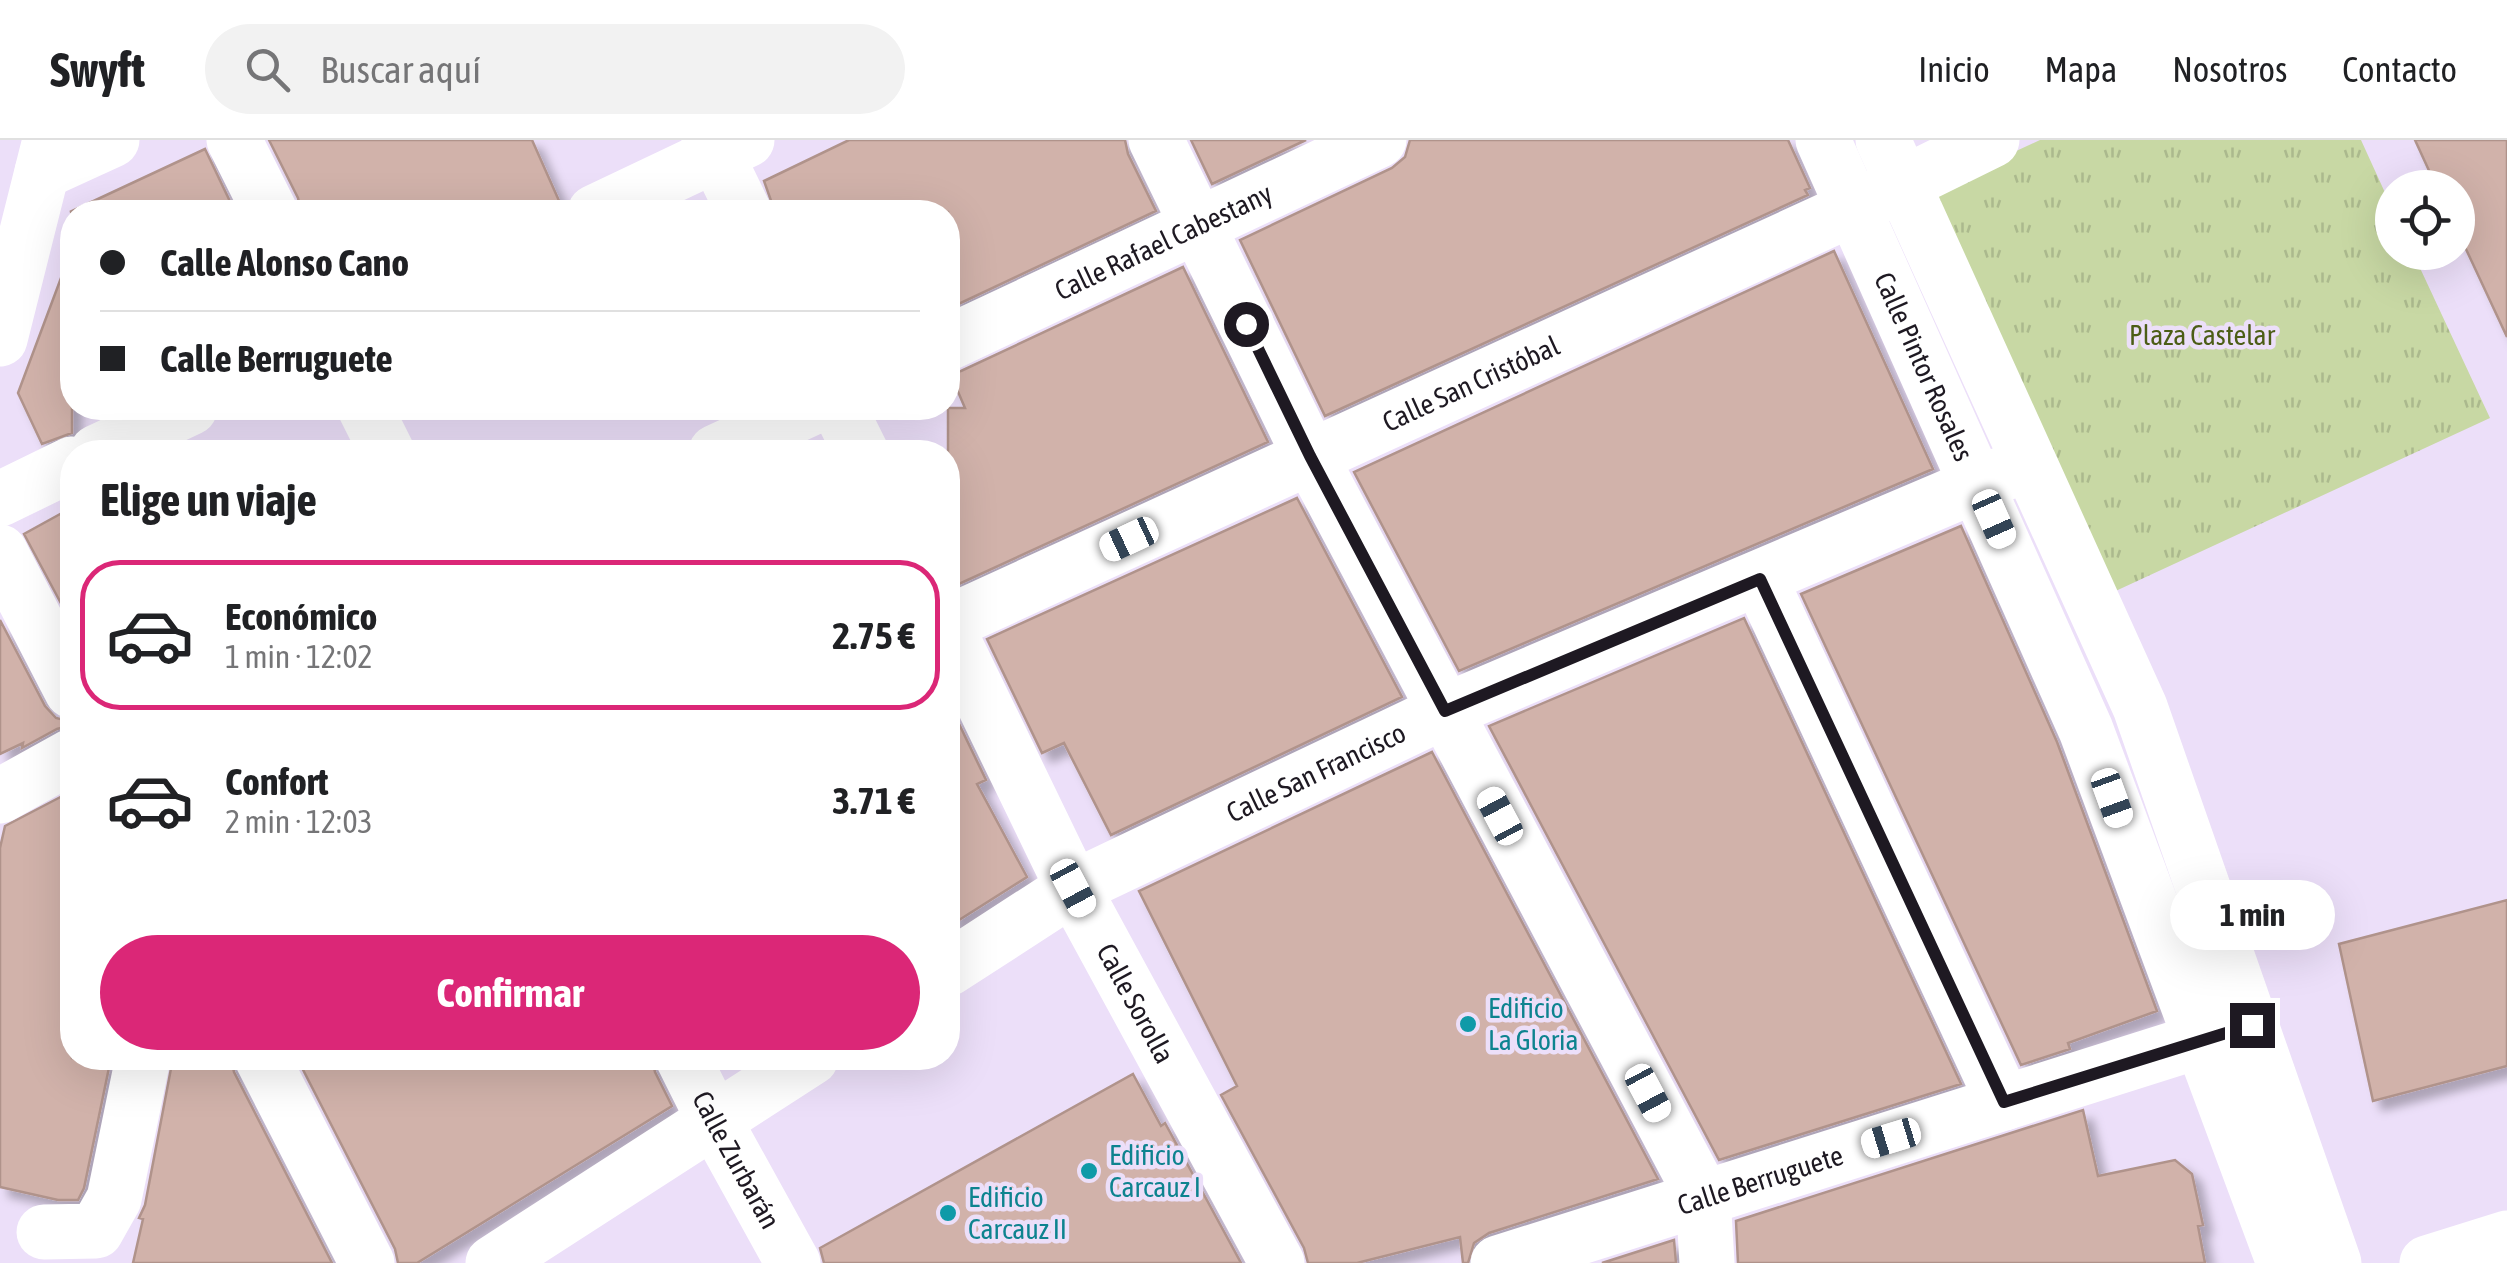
<!DOCTYPE html>
<html lang="es">
<head>
<meta charset="utf-8">
<style>
	body { margin:0; font-family:"Asap Condensed",sans-serif; background:#f2f2f2; color:#202124; height:100vh; display:flex; flex-direction:column; font-size:38px; white-space:nowrap }
	* { box-sizing:border-box; margin:0 }
	p { font-size:32px; color:#757577 }
	.icon { flex:none; width:55px; height:55px; fill:none; stroke:currentColor; stroke-width:2; stroke-linecap:round; stroke-linejoin:round }
	.map { position:relative; flex:1; overflow:hidden }
	.panel { position:absolute; left:60px; top:300px; width:900px; height:630px; display:flex; flex-direction:column; background:#fff; border-radius:40px; box-shadow:0 10px 40px #0002 }
	.panel>* { flex:none }
	.top-card { position:absolute; left:60px; top:60px; width:900px; height:220px; border-radius:40px; box-shadow:0 10px 40px #0002; display:grid; align-content:center; height:220px; padding:0 40px; background:#fff }
	.tools { position:absolute; left:2375px; top:30px; display:grid; gap:20px }
	.tools a { display:grid; place-items:center; width:100px; height:100px; border-radius:50%; background:#fff; box-shadow:0 10px 40px #0002; font-size:50px }
	.end { position:absolute; width:45px; height:45px; margin:-22px; border:12px solid #1e1922; background:#fff; box-shadow:0 0 0 5px #fff }
	.from { border-radius:50% }
	.bubble { position:absolute; height:70px; border-radius:35px; background:#fff; box-shadow:0 10px 40px #0002; font-size:32px; font-weight:700; line-height:70px; text-align:center }
	.car { position:absolute; width:30px; height:60px; margin:-30px -15px; border-radius:12px; box-shadow:0 0 8px 2px #0007; background:linear-gradient(#fff 24%,#345 0 40%,#fff 0 76%,#345 0 86%,#fff 0) }
	.top-card b { display:flex; align-items:center; gap:35px; height:95px; font-size:38px }
	.top-card b+b { border-top:2px solid #e0e0e0 }
	.top-card i { width:25px; height:25px; background:#202124 }
	ul { padding:0; list-style:none }
	li { display:flex; align-items:center; gap:30px; height:150px; margin:0 20px 15px; padding:0 20px; border:5px solid transparent; border-radius:40px }
	li div { flex:1 }
	li b { display:block; font-size:38px }
	li em { font-style:normal; font-weight:700 }
	li.on { border-color:#db2777 }
	li>.icon { width:90px; height:90px; stroke-width:1.5 }
	h2 { padding:0 40px; font-size:45px; line-height:120px }
	.action { display:flex; gap:20px; margin-top:auto; padding:20px 40px }
	.action a { flex:1; height:115px; border-radius:60px; background:#db2777; color:#fff; font-size:40px; font-weight:700; line-height:115px; text-align:center }
	header { display:flex; align-items:center; gap:60px; box-sizing:border-box; height:140px; padding:0 50px; background:#fff; border-bottom:2px solid #e0e0e0 }
	header strong { font-size:48px }
	nav { display:flex; gap:55px; margin-inline-start:auto; font-size:35px }
	.search { width:700px; height:90px; background:#f2f2f2; display:flex; align-items:center; gap:25px; box-sizing:border-box; padding:0 35px; border-radius:55px; color:#757577; font-size:38px }
	.map>svg:first-child { display:block }
	.park { fill:url(#park-tufts) }
	.building { fill:#d1b2aa; stroke:#b0938b; stroke-width:2.5; filter:url(#shadow) }
	.lines { fill:none; stroke-linecap:round; stroke-linejoin:round }
	.street { stroke:#fff; stroke-width:55 }
	.route { stroke:#1e1922; stroke-width:12 }
	.culture-dot { fill:#0f9aa8; stroke:#ecdff9; stroke-width:4 }
	.labels { text-anchor:middle; stroke-width:9; stroke-linejoin:round; paint-order:stroke }
	.street-label { font-size:28px; fill:#1e1922; stroke:#ecdff9 }
	.park-label { font-size:28px; fill:#4c5d16; stroke:#ecdff9 }
	.culture-label { font-size:28px; fill:#0d838f; stroke:#ecdff9; text-anchor:start }
</style>
</head>
<body>
<header>
<strong>Swyft</strong>
<div class="search"><svg class="icon" aria-label="search" viewBox="0 0 24 24"><circle cx="10" cy="10" r="6"/><path d="M15 15l6 6"/></svg>Buscar aquí</div>
<nav><a>Inicio</a><a>Mapa</a><a>Nosotros</a><a>Contacto</a></nav>
</header>
<div class="map">
<svg width="2507" height="1123" viewBox="0 0 2507 1123">
	<defs>
		<pattern id="park-tufts" width="24" height="20" patternUnits="userSpaceOnUse" patternTransform="scale(2.5)"><rect width="24" height="20" fill="#c8d8a4"/><path d="M3 7l-1-3M5 7V3M7 7l1-3M15 17l-1-3M17 17v-4M19 17l1-3" fill="none" stroke="#abb98d"/></pattern>
		<filter id="shadow"><feDropShadow dx="9" dy="9" stdDeviation="5" flood-color="#0004"/></filter>
	</defs>
	<rect width="100%" height="100%" fill="#ecdff9"/>
	<path class="park" d="M2040,0H2361L2392,68V112L2413,113L2490,278L2107,455L1921,55Z"/>
	<path class="building" d="M269,0H532L564,72H301L298,58Z
		M849,0H1125L1128,14L1156,71L948,169V72H775L764,41Z
		M1191,0H1306L1212,44Z
		M1410,0H1788L1810,48L1805,50L1808,55L1325,276L1240,100L1392,28L1405,17Z
		M2415,0H2507V197L2458,92V48H2437Z
		M205,9L235,72H70Z
		M1834,111L1933,329L1459,531L1354,332Z
		M67,122L72,123V293L42,304L18,253Z
		M1183,127L1268,302L948,449V268H965L950,233L961,231Z
		M72,358V484L24,394L71,368L68,361Z
		M1297,358L1402,557L1111,695L1064,603L1042,613L987,499Z
		M1961,386L2057,602L2157,871L2068,903L2070,909L2021,925L1801,454Z
		M1744,478L1961,944L1719,1020L1489,586Z
		M0,480L45,566L56,578L72,582V585L57,589L22,608L23,603L0,614Z
		M948,561L986,640L977,644L1027,737L948,787Z
		M1432,612L1658,1039L1489,1093L1474,1103L1468,1123H1463L1460,1097L1357,1123H1308L1304,1108L1221,955L1237,946L1139,751Z
		M72,651V918H111L84,1048L78,1060H58L0,1047V708L5,686Z
		M2507,760V926L2373,961L2339,804Z
		M173,918H231L234,932L332,1123H133L143,1079L139,1078L145,1065Z
		M297,918H652L655,932L672,966L417,1123H398L395,1109Z
		M1133,934L1161,986L1165,983L1241,1123H824L820,1108Z
		M2083,970L2098,1036L2175,1020L2192,1034L2203,1085L2198,1086L2205,1123H1738L1736,1081Z
		M1674,1100L1676,1123H1602Z"/>
	<g class="lines">
		<g class="street">
			<path d="M234,0L270,72"/>
			<path d="M709,0L744,72"/>
			<path d="M1156,0L1310,316L1703,1057L1707,1123"/>
			<path id="s1" d="M1823,0L2086,590L2284,1123"/>
			<path d="M1883,0L2140,567L2334,1123"/>
			<path d="M42,32L112,0"/>
			<path d="M595,72L747,0"/>
			<path d="M0,199L50,0"/>
			<path id="s2" d="M948,203L1379,0"/>
			<path d="M365,268L387,312"/>
			<path d="M839,268L861,312"/>
			<path d="M97,312L190,268"/>
			<path d="M716,312L811,268"/>
			<path d="M0,359L72,324"/>
			<path d="M0,412L72,551"/>
			<path d="M1760,439L2004,963"/>
			<path id="s3" d="M948,483L1854,68L1992,0"/>
			<path id="s4" d="M948,490L1073,748L1277,1123"/>
			<path d="M0,656L72,616"/>
			<path id="s5" d="M948,829L1073,748L1445,571L2012,330"/>
			<path d="M262,918L367,1123"/>
			<path id="s6" d="M683,918L714,980L793,1123"/>
			<path d="M44,1092L96,1091L114,1059L143,918"/>
			<path d="M493,1123L811,918"/>
			<path id="s7" d="M1498,1123L2234,890"/>
			<path d="M2427,1123L2507,1098"/>
		</g>
	</g>
	<g class="lines">
		<path class="route" d="M1246,184L1310,316L1445,571L1760,439L2004,962L2252,885"/>
	</g>
	<g class="culture-dot">
		<circle cx="1468" cy="884" r="10"/>
		<circle cx="1089" cy="1031" r="10"/>
		<circle cx="948" cy="1073" r="10"/>
	</g>
	<g class="labels">
		<g class="street-label">
			<text dy="10" stroke="none"><textPath href="#s2" startOffset="238">Calle Rafael Cabestany</textPath></text>
			<text dy="10" stroke="none"><textPath href="#s1" startOffset="248">Calle Pintor Rosales</textPath></text>
			<text dy="10" stroke="none"><textPath href="#s3" startOffset="575">Calle San Cristóbal</textPath></text>
			<text dy="10" stroke="none"><textPath href="#s5" startOffset="418">Calle San Francisco</textPath></text>
			<text dy="10" stroke="none"><textPath href="#s4" startOffset="418">Calle Sorolla</textPath></text>
			<text dy="10" stroke="none"><textPath href="#s6" startOffset="115">Calle Zurbarán</textPath></text>
			<text dy="10" stroke="none"><textPath href="#s7" startOffset="275">Calle Berruguete</textPath></text>
		</g>
		<g class="park-label">
			<text x="2202" y="205">Plaza Castelar</text>
		</g>
		<g class="culture-label">
			<text x="1488" y="878">Edificio<tspan x="1488" dy="32">La Gloria</tspan></text>
			<text x="1109" y="1025">Edificio<tspan x="1109" dy="32">Carcauz I</tspan></text>
			<text x="968" y="1067">Edificio<tspan x="968" dy="32">Carcauz II</tspan></text>
		</g>
	</g>
</svg>
<div class="tools">
<a><svg class="icon" aria-label="locate" viewBox="0 0 24 24"><circle cx="12" cy="12" r="6"/><path d="M12 2v4M12 18v4M2 12h4M18 12h4"/></svg></a>
</div>
<i class="end from" style="left:1246px;top:184px"></i>
<i class="end" style="left:2252px;top:885px"></i>
<div class="bubble" style="left:2170px;top:740px;width:165px">1 min</div>
<i class="car" style="left:1994px;top:379px;rotate:156deg"></i>
<i class="car" style="left:1129px;top:399px;rotate:245deg"></i>
<i class="car" style="left:2112px;top:658px;rotate:160deg"></i>
<i class="car" style="left:1500px;top:676px;rotate:332deg"></i>
<i class="car" style="left:1073px;top:748px;rotate:152deg"></i>
<i class="car" style="left:1648px;top:953px;rotate:152deg"></i>
<i class="car" style="left:1891px;top:998px;rotate:253deg"></i>
<div class="top-card">
<b><i class="from"></i>Calle Alonso Cano</b>
<b><i></i>Calle Berruguete</b>
</div>
<section class="panel">
<h2>Elige un viaje</h2>
<ul>
<li class="on"><svg class="icon" aria-label="car" viewBox="0 0 24 24"><path d="M5 17H2v-5l4-1 3-4h7l3 4 3 1v5h-3M9 17h6M6 11h13"/><circle cx="7" cy="17" r="2"/><circle cx="17" cy="17" r="2"/></svg><div><b>Económico</b><p>1 min · 12:02</p></div><em>2.75 €</em></li>
<li><svg class="icon" aria-label="car" viewBox="0 0 24 24"><path d="M5 17H2v-5l4-1 3-4h7l3 4 3 1v5h-3M9 17h6M6 11h13"/><circle cx="7" cy="17" r="2"/><circle cx="17" cy="17" r="2"/></svg><div><b>Confort</b><p>2 min · 12:03</p></div><em>3.71 €</em></li>
</ul>
<div class="action"><a>Confirmar</a></div>
</section>
</div>
</body>
</html>
